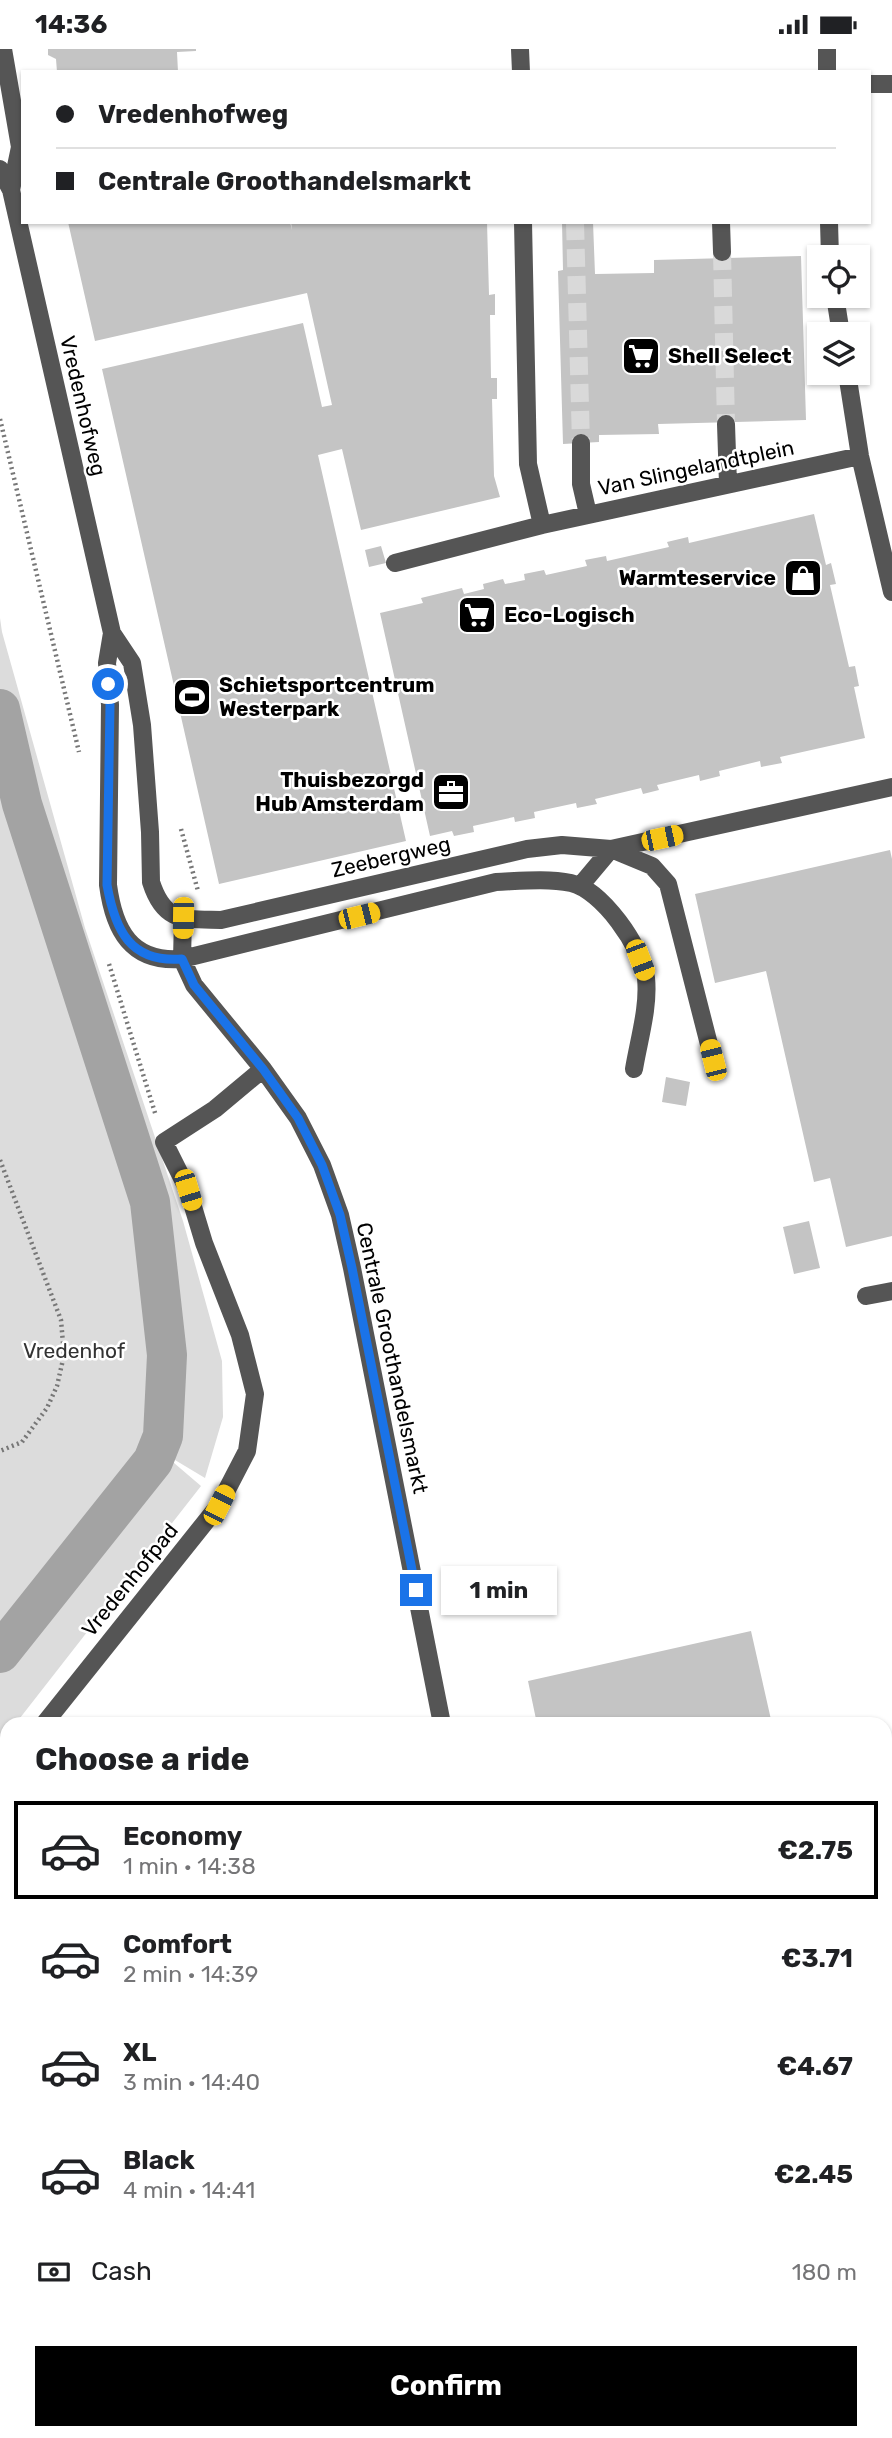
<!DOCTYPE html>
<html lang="en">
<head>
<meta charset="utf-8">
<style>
	body { margin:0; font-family:Rubik,sans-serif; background:#f2f2f2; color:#202124; height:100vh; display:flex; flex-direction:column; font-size:26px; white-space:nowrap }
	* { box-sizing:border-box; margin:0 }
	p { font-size:23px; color:#757577 }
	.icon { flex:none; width:38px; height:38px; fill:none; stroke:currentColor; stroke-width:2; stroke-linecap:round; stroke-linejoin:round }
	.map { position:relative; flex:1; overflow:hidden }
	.drawer { position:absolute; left:0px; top:1668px; width:892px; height:723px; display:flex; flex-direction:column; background:#fff; border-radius:21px 21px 0 0; box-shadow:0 2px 5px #0004 }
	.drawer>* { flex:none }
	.banner { position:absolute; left:21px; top:21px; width:850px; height:154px; border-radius:0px; box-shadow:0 2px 5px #0004; display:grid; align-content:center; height:154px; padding:0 35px; background:#fff }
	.buttons { position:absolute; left:807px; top:196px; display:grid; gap:14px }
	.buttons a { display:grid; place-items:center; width:63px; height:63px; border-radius:0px; background:#fff; box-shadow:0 2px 5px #0004; font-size:35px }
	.end { position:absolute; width:32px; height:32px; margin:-16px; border:9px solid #1a73e8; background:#fff; box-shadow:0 0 0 4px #fff }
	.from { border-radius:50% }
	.bubble { position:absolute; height:49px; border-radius:0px; background:#fff; box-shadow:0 2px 5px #0004; font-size:23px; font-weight:700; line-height:49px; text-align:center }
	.car { position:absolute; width:21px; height:42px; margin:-21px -10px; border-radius:9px; box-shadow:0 0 5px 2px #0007; background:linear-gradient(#f5c518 24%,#345 0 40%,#f5c518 0 76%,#345 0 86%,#f5c518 0) }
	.banner b { display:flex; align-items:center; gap:24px; height:66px; font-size:26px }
	.banner b+b { border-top:2px solid #e0e0e0 }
	.banner i { width:18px; height:18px; background:#202124 }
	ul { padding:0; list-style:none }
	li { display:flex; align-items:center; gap:21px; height:98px; margin:0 14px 10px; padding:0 21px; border:4px solid transparent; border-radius:0px }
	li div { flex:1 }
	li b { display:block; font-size:26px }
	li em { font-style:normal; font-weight:700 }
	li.current { border-color:#000 }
	li>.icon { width:63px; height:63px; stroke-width:1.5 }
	h2 { padding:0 35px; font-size:32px; line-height:84px }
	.pay { display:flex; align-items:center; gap:18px; height:77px; padding:0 35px; font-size:26px }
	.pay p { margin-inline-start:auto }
	.action { display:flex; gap:14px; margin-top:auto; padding:14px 35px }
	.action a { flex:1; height:80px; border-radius:0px; background:#000; color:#fff; font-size:28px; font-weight:700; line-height:80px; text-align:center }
	.status { display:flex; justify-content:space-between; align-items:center; height:49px; padding:0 35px; background:#fff; direction:ltr }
	.status svg { height:19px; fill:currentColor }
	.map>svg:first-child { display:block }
	.green { fill:#dcdcdc }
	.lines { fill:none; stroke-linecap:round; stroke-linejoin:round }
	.canal { stroke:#a3a3a3; stroke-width:40 }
	.building { fill:#c4c4c4 }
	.minor-tunnel { stroke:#d9d9d9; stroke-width:18; stroke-dasharray:18 9; stroke-linecap:butt }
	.path { stroke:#777; stroke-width:4.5; stroke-dasharray:2 3.5; stroke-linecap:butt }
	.minor { stroke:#555; stroke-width:18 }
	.route { stroke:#1a73e8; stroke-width:9 }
	.labels { text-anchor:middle; stroke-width:5; stroke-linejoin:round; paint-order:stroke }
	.poi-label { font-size:21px; font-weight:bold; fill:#000; stroke:#fff; text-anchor:start }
	.street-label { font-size:21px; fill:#000; stroke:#fff }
	.park-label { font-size:21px; fill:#333; stroke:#fff }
</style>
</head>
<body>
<div class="status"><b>14:36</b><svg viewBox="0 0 49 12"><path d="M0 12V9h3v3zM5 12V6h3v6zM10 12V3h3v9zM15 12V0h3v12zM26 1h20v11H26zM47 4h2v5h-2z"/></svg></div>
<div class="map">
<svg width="892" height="2389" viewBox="0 0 892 2389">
	<rect width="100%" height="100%" fill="#fff"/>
	<path class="green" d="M0,569L2,583L85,879L183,1172L222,1312L223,1368L205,1429L160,1402L201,1437L20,1669L15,1675H7V1684L0,1692Z"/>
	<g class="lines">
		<path class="canal" d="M0,660L22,755L150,1153L167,1306L163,1387L153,1412L0,1604"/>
	</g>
	<path class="building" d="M48,0H196V2L177,3L178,23H57L56,10L48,6Z
		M68,173H290L292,181L291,173H487L489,246L495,245V266H490L491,329H497V350H492L494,427L500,448L361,481L342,400L318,406L406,792L219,835L102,320L303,274L322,358L332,356L307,244L95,292Z
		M562,173H593L595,225L654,224V211L801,207L806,371L658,375L659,385L599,386V393L563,395L558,222L563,221Z
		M814,465L826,516L831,514L836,535L830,536L849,618L855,617L859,637L854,638L865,689L780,708L782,714L761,718L760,712L719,722L720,727L700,732L699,726L657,736L659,741L643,745L641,739L595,750L597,755L577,759L576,754L534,763L535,769L515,773L514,768L473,777L474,783L454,787L452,782L430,787L380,564L423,554L421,549L462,539L464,545L484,540L483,535L503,530L505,535L525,531L524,525L544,521L546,526L587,517L585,511L606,507L607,512L669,498L667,493L688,488L689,494Z
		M381,497L386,514L369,518L365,501Z
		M890,801L892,810V1187L846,1198L830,1129L814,1133L766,922L715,934L695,845Z
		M666,1028L690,1033L686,1057L662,1053Z
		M809,1172L820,1219L794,1225L783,1178Z
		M751,1582L772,1675H537L528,1632Z
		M892,1990V2197L886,2199V1992Z"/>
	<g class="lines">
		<path class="minor-tunnel" d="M575,173L581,394
			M722,203L726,375"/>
		<path class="path" d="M0,370L79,703
			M181,780L198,842
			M109,915L156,1067
			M0,1111L61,1271L64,1306L57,1337L47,1359L22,1393L0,1402"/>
		<path class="minor" d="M3,0L20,98L11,141
			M520,0L521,23
			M827,0V23
			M870,35H892
			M0,120L11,141L112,584L132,614L142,676L150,783L151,833C164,874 184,870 221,871L527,800L562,796L611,800L652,817L668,835L713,1011
			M523,173L528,415L542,476
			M721,173L722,203
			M829,173L830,208
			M835,247L841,285
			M847,324L860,407L892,543
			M726,375L728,435
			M581,394V435L588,465
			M395,514L542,476L860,407
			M112,584L107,614L110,656L108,836C114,881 131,914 182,910L496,833C520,832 547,829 571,834C602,841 642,898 646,929C649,958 639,990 634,1020
			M580,837L611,800L892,738
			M183,869L182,910L194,936L263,1020L298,1069L322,1116L340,1166L352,1219L442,1675
			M866,1247L892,1242
			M44,1675L219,1456L247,1402L255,1345L240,1286L204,1194L188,1141L164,1093L215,1060L263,1020
			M0,1721L7,1714
			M886,2362L892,2361
			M483,2389L484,2384"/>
	</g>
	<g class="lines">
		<path class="route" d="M108,635L110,656L107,836C115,881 130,914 182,910L194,936L263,1020L298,1069L322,1116L340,1166L352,1219L416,1541"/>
	</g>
	<defs>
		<symbol id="supermarket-square" viewBox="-11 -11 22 22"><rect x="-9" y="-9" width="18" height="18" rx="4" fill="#000" stroke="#fff"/><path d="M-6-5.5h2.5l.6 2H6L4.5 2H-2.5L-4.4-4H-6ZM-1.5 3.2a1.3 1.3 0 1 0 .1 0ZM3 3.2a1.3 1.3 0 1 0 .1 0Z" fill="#fff"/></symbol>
		<symbol id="shop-square" viewBox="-11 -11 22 22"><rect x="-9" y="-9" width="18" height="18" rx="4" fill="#000" stroke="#fff"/><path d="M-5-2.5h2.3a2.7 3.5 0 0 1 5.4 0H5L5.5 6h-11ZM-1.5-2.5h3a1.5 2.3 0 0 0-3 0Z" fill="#fff"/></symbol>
		<symbol id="stadium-square" viewBox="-11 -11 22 22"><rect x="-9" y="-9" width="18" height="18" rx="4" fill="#000" stroke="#fff"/><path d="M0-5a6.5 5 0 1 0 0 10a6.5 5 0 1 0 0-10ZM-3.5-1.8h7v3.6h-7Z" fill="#fff"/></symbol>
		<symbol id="office-square" viewBox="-11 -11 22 22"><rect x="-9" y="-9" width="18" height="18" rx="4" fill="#000" stroke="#fff"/><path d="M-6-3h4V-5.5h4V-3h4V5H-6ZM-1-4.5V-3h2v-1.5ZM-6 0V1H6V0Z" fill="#fff"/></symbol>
	</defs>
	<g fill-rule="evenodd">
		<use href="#supermarket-square" x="619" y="285" width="44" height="44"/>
		<use href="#shop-square" x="781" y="507" width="44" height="44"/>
		<use href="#supermarket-square" x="455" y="544" width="44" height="44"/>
		<use href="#stadium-square" x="170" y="626" width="44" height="44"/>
		<use href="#office-square" x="429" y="721" width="44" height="44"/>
	</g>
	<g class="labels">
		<g class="poi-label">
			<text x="668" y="314">Shell Select</text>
			<text x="776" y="536" text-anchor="end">Warmteservice</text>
			<text x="504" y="573">Eco-Logisch</text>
			<text x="219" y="643">Schietsportcentrum<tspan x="219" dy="24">Westerpark</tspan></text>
			<text x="424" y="738" text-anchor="end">Thuisbezorgd<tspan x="424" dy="24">Hub Amsterdam</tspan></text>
		</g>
		<g class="street-label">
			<text transform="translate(83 357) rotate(77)" y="7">Vredenhofweg</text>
			<text transform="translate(696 419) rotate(-12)" y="7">Van Slingelandtplein</text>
			<text transform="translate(391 808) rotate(-13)" y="7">Zeebergweg</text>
			<text transform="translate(392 1309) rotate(78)" y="7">Centrale Groothandelsmarkt</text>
			<text transform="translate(130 1531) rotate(-51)" y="7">Vredenhofpad</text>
		</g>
		<g class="park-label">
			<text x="74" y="1309">Vredenhof</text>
		</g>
	</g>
</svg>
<div class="buttons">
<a><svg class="icon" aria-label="locate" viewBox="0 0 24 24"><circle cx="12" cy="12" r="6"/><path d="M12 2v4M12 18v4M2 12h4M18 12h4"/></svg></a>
<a><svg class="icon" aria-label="layers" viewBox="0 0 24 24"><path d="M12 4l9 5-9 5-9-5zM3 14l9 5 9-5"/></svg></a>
</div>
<i class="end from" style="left:108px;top:635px"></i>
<i class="end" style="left:416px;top:1541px"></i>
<div class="bubble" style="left:441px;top:1517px;width:116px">1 min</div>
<i class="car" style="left:662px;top:789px;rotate:78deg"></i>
<i class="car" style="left:359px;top:867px;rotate:76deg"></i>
<i class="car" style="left:183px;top:869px;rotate:181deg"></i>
<i class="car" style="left:640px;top:911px;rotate:159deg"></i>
<i class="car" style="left:713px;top:1011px;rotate:346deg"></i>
<i class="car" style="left:188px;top:1141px;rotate:163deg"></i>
<i class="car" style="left:219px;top:1456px;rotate:27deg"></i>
<div class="banner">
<b><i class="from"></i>Vredenhofweg</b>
<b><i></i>Centrale Groothandelsmarkt</b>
</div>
<section class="drawer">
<h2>Choose a ride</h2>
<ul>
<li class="current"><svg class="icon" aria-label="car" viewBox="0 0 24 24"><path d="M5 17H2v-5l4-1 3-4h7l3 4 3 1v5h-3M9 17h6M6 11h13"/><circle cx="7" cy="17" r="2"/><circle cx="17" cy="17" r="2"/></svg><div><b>Economy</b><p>1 min · 14:38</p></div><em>€2.75</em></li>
<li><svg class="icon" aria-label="car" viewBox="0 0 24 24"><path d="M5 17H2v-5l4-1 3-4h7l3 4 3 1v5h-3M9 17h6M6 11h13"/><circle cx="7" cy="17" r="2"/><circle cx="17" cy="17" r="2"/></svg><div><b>Comfort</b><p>2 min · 14:39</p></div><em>€3.71</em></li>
<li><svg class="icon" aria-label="car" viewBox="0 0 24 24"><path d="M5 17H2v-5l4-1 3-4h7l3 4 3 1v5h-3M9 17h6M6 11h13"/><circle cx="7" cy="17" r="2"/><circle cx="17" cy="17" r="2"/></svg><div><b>XL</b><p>3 min · 14:40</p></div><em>€4.67</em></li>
<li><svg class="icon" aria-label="car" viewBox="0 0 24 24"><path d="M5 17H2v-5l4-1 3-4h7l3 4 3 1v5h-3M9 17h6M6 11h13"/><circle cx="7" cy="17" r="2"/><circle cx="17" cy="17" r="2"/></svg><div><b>Black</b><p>4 min · 14:41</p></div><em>€2.45</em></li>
</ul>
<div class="pay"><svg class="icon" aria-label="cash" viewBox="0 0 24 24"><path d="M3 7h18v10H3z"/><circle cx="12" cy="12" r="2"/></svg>Cash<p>180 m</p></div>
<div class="action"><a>Confirm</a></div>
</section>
</div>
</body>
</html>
